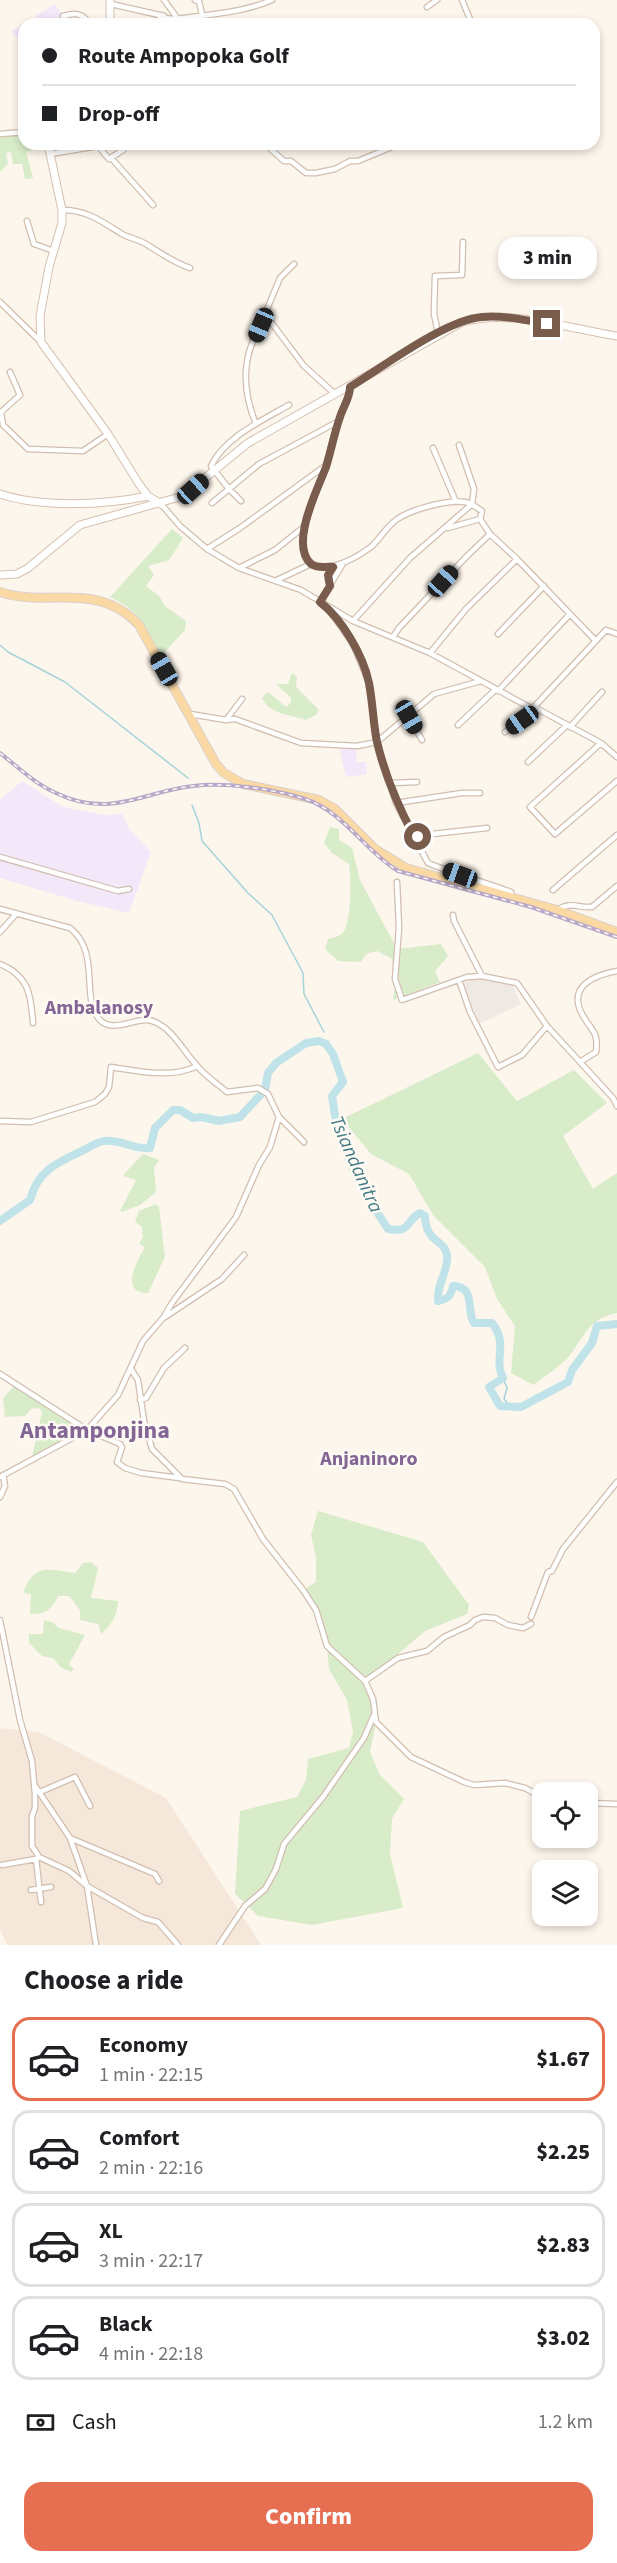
<!DOCTYPE html>
<html lang="en">
<head>
<meta charset="utf-8">
<style>
	body { margin:0; font-family:"Source Sans 3",sans-serif; background:#f6f6f6; color:#202124; height:100vh; display:flex; flex-direction:column; font-size:22px; white-space:nowrap }
	* { box-sizing:border-box; margin:0 }
	p { font-size:20px; color:#757577 }
	.icon { flex:none; width:33px; height:33px; fill:none; stroke:currentColor; stroke-width:2; stroke-linecap:round; stroke-linejoin:round }
	.map { position:relative; height:1945px; overflow:hidden }
	.sheet { display:flex; flex-direction:column; background:#fff; flex:1 }
	.sheet>* { flex:none }
	.banner { position:absolute; left:18px; top:18px; width:582px; height:132px; border-radius:18px; box-shadow:0 3px 9px #0003; display:grid; align-content:center; height:132px; padding:0 24px; background:#fff }
	.buttons { position:absolute; left:532px; top:1782px; display:grid; gap:12px }
	.buttons a { display:grid; place-items:center; width:66px; height:66px; border-radius:12px; background:#fff; box-shadow:0 3px 9px #0003; font-size:30px }
	.end { position:absolute; width:27px; height:27px; margin:-14px; border:8px solid #7a5c4d; background:#fff; box-shadow:0 0 0 3px #fff }
	.from { border-radius:50% }
	.bubble { position:absolute; height:42px; border-radius:18px; background:#fff; box-shadow:0 3px 9px #0003; font-size:20px; font-weight:800; line-height:42px; text-align:center }
	.car { position:absolute; width:18px; height:36px; margin:-18px -9px; border-radius:8px; box-shadow:0 0 4px 2px #0007; background:linear-gradient(#222 24%,#8ab4d8 0 40%,#222 0 76%,#8ab4d8 0 86%,#222 0) }
	.banner b { display:flex; align-items:center; gap:21px; height:57px; font-size:22px }
	.banner b+b { border-top:2px solid #e0e0e0 }
	.banner i { width:15px; height:15px; background:#202124 }
	ul { padding:0; list-style:none }
	li { display:flex; align-items:center; gap:18px; height:84px; margin:0 12px 9px; padding:0 12px; border:3px solid #e0e0e0; border-radius:18px }
	li div { flex:1 }
	li b { display:block; font-size:22px }
	li em { font-style:normal; font-weight:800 }
	li.on { border-color:#e76f51 }
	li>.icon { width:54px; height:54px; stroke-width:1.5 }
	h2 { padding:0 24px; font-size:27px; line-height:72px }
	.pay { display:flex; align-items:center; gap:15px; height:66px; padding:0 24px; font-size:22px }
	.pay p { margin-inline-start:auto }
	.cta { display:flex; gap:12px; margin-top:auto; padding:12px 24px }
	.cta a { flex:1; height:69px; border-radius:18px; background:#e76f51; color:#fff; font-size:24px; font-weight:800; line-height:69px; text-align:center }
	.map>svg:first-child { display:block }
	.residential { fill:#f5e8da }
	.industrial { fill:#efe9e4 }
	.education { fill:#f3e8fa }
	.green { fill:#d8ecc9 }
	.lines { fill:none; stroke-linecap:round; stroke-linejoin:round }
	.stream { stroke:#a5d3da; stroke-width:1.5 }
	.river { stroke:#bfe3e8; stroke-width:8 }
	.street-casing { stroke:#d1beb0; stroke-width:7 }
	.secondary-casing { stroke:#d6c0b0; stroke-width:9 }
	.primary-casing { stroke:#dad1cd; stroke-width:10 }
	.street { stroke:#fff; stroke-width:4.5 }
	.secondary { stroke:#fff; stroke-width:7 }
	.primary { stroke:#fbd9a5; stroke-width:8 }
	.rail-casing { stroke:#b9a8c9; stroke-width:4 }
	.rail { stroke:#fffaf3; stroke-width:1.5; stroke-dasharray:4.5; stroke-linecap:butt }
	.route { stroke:#7a5c4d; stroke-width:8 }
	.labels { text-anchor:middle; stroke-width:5; stroke-linejoin:round; paint-order:stroke }
	.neighbourhood-label { font-size:20px; font-weight:bold; fill:#846695; stroke:#fffaf3 }
	.water-label { font-size:20px; font-style:italic; fill:#437c86; stroke:#fffaf3 }
	.district-label { font-size:24px; font-weight:bold; fill:#846695; stroke:#fffaf3 }
</style>
</head>
<body>
<div class="map">
<svg width="617" height="1945" viewBox="0 0 617 1945">
	<rect width="100%" height="100%" fill="#fdf6ec"/>
	<path class="residential" d="M0,1728L39,1732L166,1798L261,1945H7L0,1929Z"/>
	<path class="industrial" d="M475,978L511,982L521,1004L479,1024L463,983Z"/>
	<path class="education" d="M55,4L68,24H24V48L12,31Z
		M356,747L357,762H366L367,774L346,777L339,748Z
		M22,781L63,807L104,815L122,814L130,830L151,852L129,913L77,901L0,878V800Z"/>
	<path class="green" d="M24,135V144H35L36,149L26,152L33,178L25,179L22,164H13L11,152L6,153L8,164L0,172V136Z
		M172,529L183,538L169,560L148,566L154,575L146,586L159,596L165,606L186,621L185,630L161,656C146,627 140,611 110,597Z
		M292,673L297,677L296,687L319,710L316,715L305,720C290,714 270,715 262,698L268,692L286,707L291,703V698L276,684H288Z
		M330,827L339,829V840L352,848L360,880L397,949L441,944L448,956L435,971L440,982L393,1000L397,972L391,958L377,951L366,954L361,962L338,961L325,949L328,939C332,938 339,936 342,934C352,925 351,878 349,864L332,853L324,843Z
		M478,1053L517,1101L574,1070L607,1103L563,1136L593,1189L617,1173V1313C588,1319 586,1334 570,1355C561,1366 545,1376 534,1385L511,1373L515,1326L497,1299L485,1267L433,1215L409,1174L371,1154L342,1119Z
		M143,1154L159,1160L154,1168L156,1192L140,1205L122,1212L120,1211L136,1180L124,1176V1174Z
		M156,1204L159,1207L165,1257L148,1293C118,1293 138,1260 145,1247L139,1244L143,1237L142,1227L135,1222L139,1211Z
		M15,1385L76,1425L79,1432L32,1457L42,1412L39,1408L31,1409L25,1416L5,1417L3,1398Z
		M318,1511L423,1542L469,1605L467,1614L425,1631L365,1682L373,1699L376,1722L370,1752L380,1775L404,1799L392,1819L390,1854L403,1908L312,1925L258,1916L235,1894L240,1811L297,1797L306,1780L308,1759L349,1748L353,1732L347,1700L329,1669L327,1646L316,1611L303,1590L316,1582V1557L311,1535Z
		M91,1562L98,1568L91,1598L118,1601C118,1614 111,1626 101,1634L98,1624L80,1620V1610L69,1596H58C53,1610 44,1614 30,1614L31,1594L23,1593C33,1563 50,1569 75,1573L83,1563Z
		M44,1620L52,1622L59,1628L85,1635L69,1664L74,1669L71,1672L60,1667L53,1658L42,1656L29,1643V1634H43Z"/>
	<g class="lines">
		<path class="stream" d="M0,645L8,652L65,682L188,778
			M192,805L199,823L202,841L248,893L272,915L303,973L304,994L324,1032
			M503,1378L507,1388L504,1399L511,1407"/>
		<path class="river" d="M0,1221L30,1200C38,1170 58,1162 84,1150C90,1147 98,1141 105,1141C121,1139 134,1150 150,1148L155,1128L173,1110H180L193,1118L201,1117L219,1121L240,1117L265,1090L268,1073L276,1063L306,1043L319,1041L326,1044L333,1054L343,1082L332,1096C337,1145 361,1189 388,1229C412,1233 404,1222 420,1213L425,1216C426,1244 445,1239 447,1255C449,1271 436,1285 438,1301C448,1299 451,1296 453,1286C476,1286 466,1311 474,1323H492C509,1345 493,1358 503,1378L489,1387L500,1406L521,1407L568,1382L572,1370L592,1343L597,1326L617,1324"/>
		<defs>
			<path id="street" d="M164,0L178,19
				M195,0L199,1L202,15
				M462,0L472,24
				M111,4L164,16
				M427,7L437,0
				M63,16C74,13 83,12 89,24
				M148,24C169,14 166,21 184,18C214,14 244,12 272,0
				M0,134L24,132
				M265,144L284,161H291L306,173H316L335,169L350,161H358L399,144
				M267,146L279,144
				M50,154L98,146L109,159L123,150
				M112,159L153,205
				M62,210C87,210 101,221 122,234C129,238 137,239 144,243C160,252 172,262 190,268
				M27,221L34,244L54,251
				M294,264L280,278L265,314L304,366L335,394
				M0,302L41,342
				M438,333L434,314L435,276L462,275L463,242
				M10,372L20,395L1,412L3,425L28,449L83,451L108,434
				M350,387C350,397 344,407 340,417C334,433 331,449 326,465C318,490 296,527 305,553C314,583 356,558 371,547C380,539 386,527 396,520C409,510 455,496 471,504C474,505 478,509 482,511L480,519L490,534L517,559L595,640
				M256,424C241,388 241,350 267,318
				M433,448L456,502
				M241,501L229,489L211,466C225,437 263,420 289,405
				M212,503L259,464L339,421
				M161,504L180,526L207,549L239,568L301,590L353,621L430,653L531,708L534,707L601,743L617,757
				M448,528L480,519
				M207,549L240,528L325,466
				M239,568L275,550L305,526
				M277,580L311,564
				M331,586L328,580L333,567L331,566
				M321,603L320,602L342,565
				M328,608L353,644L368,680L377,742L396,803L428,863C455,874 484,882 511,892L512,898
				M353,621L410,558L472,504L474,489L459,445
				M498,634L544,586
				M393,637L399,628L466,557L490,534
				M430,653L466,609L517,559
				M498,691L570,614
				M534,707L606,630L617,634
				M190,714L226,720L235,719L301,743L357,746L377,742L434,694L481,681
				M409,717L422,740
				M226,720L242,699
				M458,725L495,690
				M570,727L602,692
				M505,732L522,720L531,708
				M601,743L530,807L555,834L617,781
				M528,762L567,725
				M390,783L417,782
				M396,803L462,793H480
				M414,836L487,828
				M0,857L118,891L129,889
				M397,882L399,928L395,979L402,1000L467,977L482,976L517,983L547,1026L613,1098L617,1106
				M553,890L617,835
				M0,909L70,928C102,953 79,1001 101,1021C116,1034 139,1014 155,1022C174,1030 184,1053 199,1068C207,1077 217,1084 227,1092L258,1088L268,1094L279,1117L270,1147L259,1165L236,1217L172,1303L163,1318L143,1341L118,1395L87,1430L0,1477
				M557,910C570,901 578,908 592,907L617,886
				M453,915L454,921L482,976
				M0,932L16,914
				M0,964C29,976 31,995 33,1023
				M459,980L470,1012L498,1067L522,1055L547,1026
				M580,1062L596,1052C599,1031 591,1031 582,1014C567,985 596,975 617,971
				M279,1117L304,1142
				M0,1121L31,1122L95,1102L105,1094L109,1087L111,1067C138,1071 172,1079 197,1066
				M165,1317L222,1279L244,1255
				M131,1369L138,1380L144,1421L152,1449L182,1479L225,1484L234,1489L263,1539L303,1590L316,1610L327,1646L365,1681L373,1699L376,1722L411,1757L464,1782L474,1785L505,1783L525,1788L543,1798
				M0,1374L87,1430L120,1444L122,1447L117,1462L125,1468L141,1473L180,1478
				M140,1400L146,1398L164,1368L185,1348
				M0,1497L5,1486L3,1475
				M531,1617L548,1572L552,1571L563,1549L617,1482
				M0,1620L20,1720L32,1761L35,1794V1808L32,1816V1846L39,1857L69,1871L87,1886L143,1918L158,1922L178,1945
				M365,1681L398,1658L427,1651L444,1637L470,1625L475,1620L483,1617L495,1618L508,1625L523,1628L531,1624
				M35,1786L70,1838L87,1886L96,1945
				M40,1792L75,1777L90,1806
				M588,1803L617,1804
				M70,1838L155,1874L159,1881
				M39,1857L36,1859L41,1902
				M2,1865L36,1859
				M31,1890L51,1887
				M219,1945L245,1906L265,1889L276,1869L284,1844L323,1797L364,1738L374,1715"/>
			<path id="secondary" d="M110,0V24
				M48,144L62,210V223L49,267L40,316L41,342L108,434L139,484L148,496L161,504
				M0,494C42,508 105,505 148,496
				M0,575L17,574L28,568L80,525L183,496L248,443L462,322C512,309 567,328 617,336"/>
			<path id="primary" d="M0,592C51,608 96,580 139,625L216,764L224,773L243,784L319,800L335,809L375,849L406,868L557,910L617,932"/>
		</defs>
		<use href="#street" class="street-casing"/>
		<use href="#secondary" class="secondary-casing"/>
		<use href="#primary" class="primary-casing"/>
		<use href="#street" class="street"/>
		<use href="#secondary" class="secondary"/>
		<use href="#primary" class="primary"/>
		<defs>
			<path id="rail" d="M0,753C18,767 35,784 56,793C110,819 141,792 193,786C225,782 274,789 305,799C343,811 365,851 398,871L531,907L617,937"/>
		</defs>
		<use href="#rail" class="rail-casing"/>
		<use href="#rail" class="rail"/>
	</g>
	<g class="lines">
		<path class="route" d="M418,837L414,836C398,806 385,776 377,742C373,723 373,703 369,683C363,655 342,619 320,602L330,586L328,575L333,567C326,566 318,569 311,564C289,544 318,489 326,467C331,451 334,434 340,417C343,407 350,398 350,387C383,367 445,320 482,317C503,315 526,320 547,324"/>
	</g>
	<g class="labels">
		<g class="neighbourhood-label">
			<text x="99" y="1014">Ambalanosy</text>
			<text x="369" y="1465">Anjaninoro</text>
		</g>
		<g class="water-label">
			<text transform="translate(357 1164) rotate(66)" y="7">Tsiandanitra</text>
		</g>
		<g class="district-label">
			<text x="95" y="1438">Antamponjina</text>
		</g>
	</g>
</svg>
<div class="buttons">
<a><svg class="icon" aria-label="locate" viewBox="0 0 24 24"><circle cx="12" cy="12" r="6"/><path d="M12 2v4M12 18v4M2 12h4M18 12h4"/></svg></a>
<a><svg class="icon" aria-label="layers" viewBox="0 0 24 24"><path d="M12 4l9 5-9 5-9-5zM3 14l9 5 9-5"/></svg></a>
</div>
<i class="end from" style="left:418px;top:837px"></i>
<i class="end" style="left:547px;top:324px"></i>
<div class="bubble" style="left:498px;top:237px;width:99px">3 min</div>
<i class="car" style="left:261px;top:325px;rotate:203deg"></i>
<i class="car" style="left:193px;top:489px;rotate:48deg"></i>
<i class="car" style="left:443px;top:581px;rotate:42deg"></i>
<i class="car" style="left:164px;top:669px;rotate:330deg"></i>
<i class="car" style="left:409px;top:717px;rotate:150deg"></i>
<i class="car" style="left:522px;top:720px;rotate:235deg"></i>
<i class="car" style="left:460px;top:875px;rotate:290deg"></i>
<div class="banner">
<b><i class="from"></i>Route Ampopoka Golf</b>
<b><i></i>Drop-off</b>
</div>
</div>
<section class="sheet">
<h2>Choose a ride</h2>
<ul>
<li class="on"><svg class="icon" aria-label="car" viewBox="0 0 24 24"><path d="M5 17H2v-5l4-1 3-4h7l3 4 3 1v5h-3M9 17h6M6 11h13"/><circle cx="7" cy="17" r="2"/><circle cx="17" cy="17" r="2"/></svg><div><b>Economy</b><p>1 min · 22:15</p></div><em>$1.67</em></li>
<li><svg class="icon" aria-label="car" viewBox="0 0 24 24"><path d="M5 17H2v-5l4-1 3-4h7l3 4 3 1v5h-3M9 17h6M6 11h13"/><circle cx="7" cy="17" r="2"/><circle cx="17" cy="17" r="2"/></svg><div><b>Comfort</b><p>2 min · 22:16</p></div><em>$2.25</em></li>
<li><svg class="icon" aria-label="car" viewBox="0 0 24 24"><path d="M5 17H2v-5l4-1 3-4h7l3 4 3 1v5h-3M9 17h6M6 11h13"/><circle cx="7" cy="17" r="2"/><circle cx="17" cy="17" r="2"/></svg><div><b>XL</b><p>3 min · 22:17</p></div><em>$2.83</em></li>
<li><svg class="icon" aria-label="car" viewBox="0 0 24 24"><path d="M5 17H2v-5l4-1 3-4h7l3 4 3 1v5h-3M9 17h6M6 11h13"/><circle cx="7" cy="17" r="2"/><circle cx="17" cy="17" r="2"/></svg><div><b>Black</b><p>4 min · 22:18</p></div><em>$3.02</em></li>
</ul>
<div class="pay"><svg class="icon" aria-label="cash" viewBox="0 0 24 24"><path d="M3 7h18v10H3z"/><circle cx="12" cy="12" r="2"/></svg>Cash<p>1.2 km</p></div>
<div class="cta"><a>Confirm</a></div>
</section>
</body>
</html>
